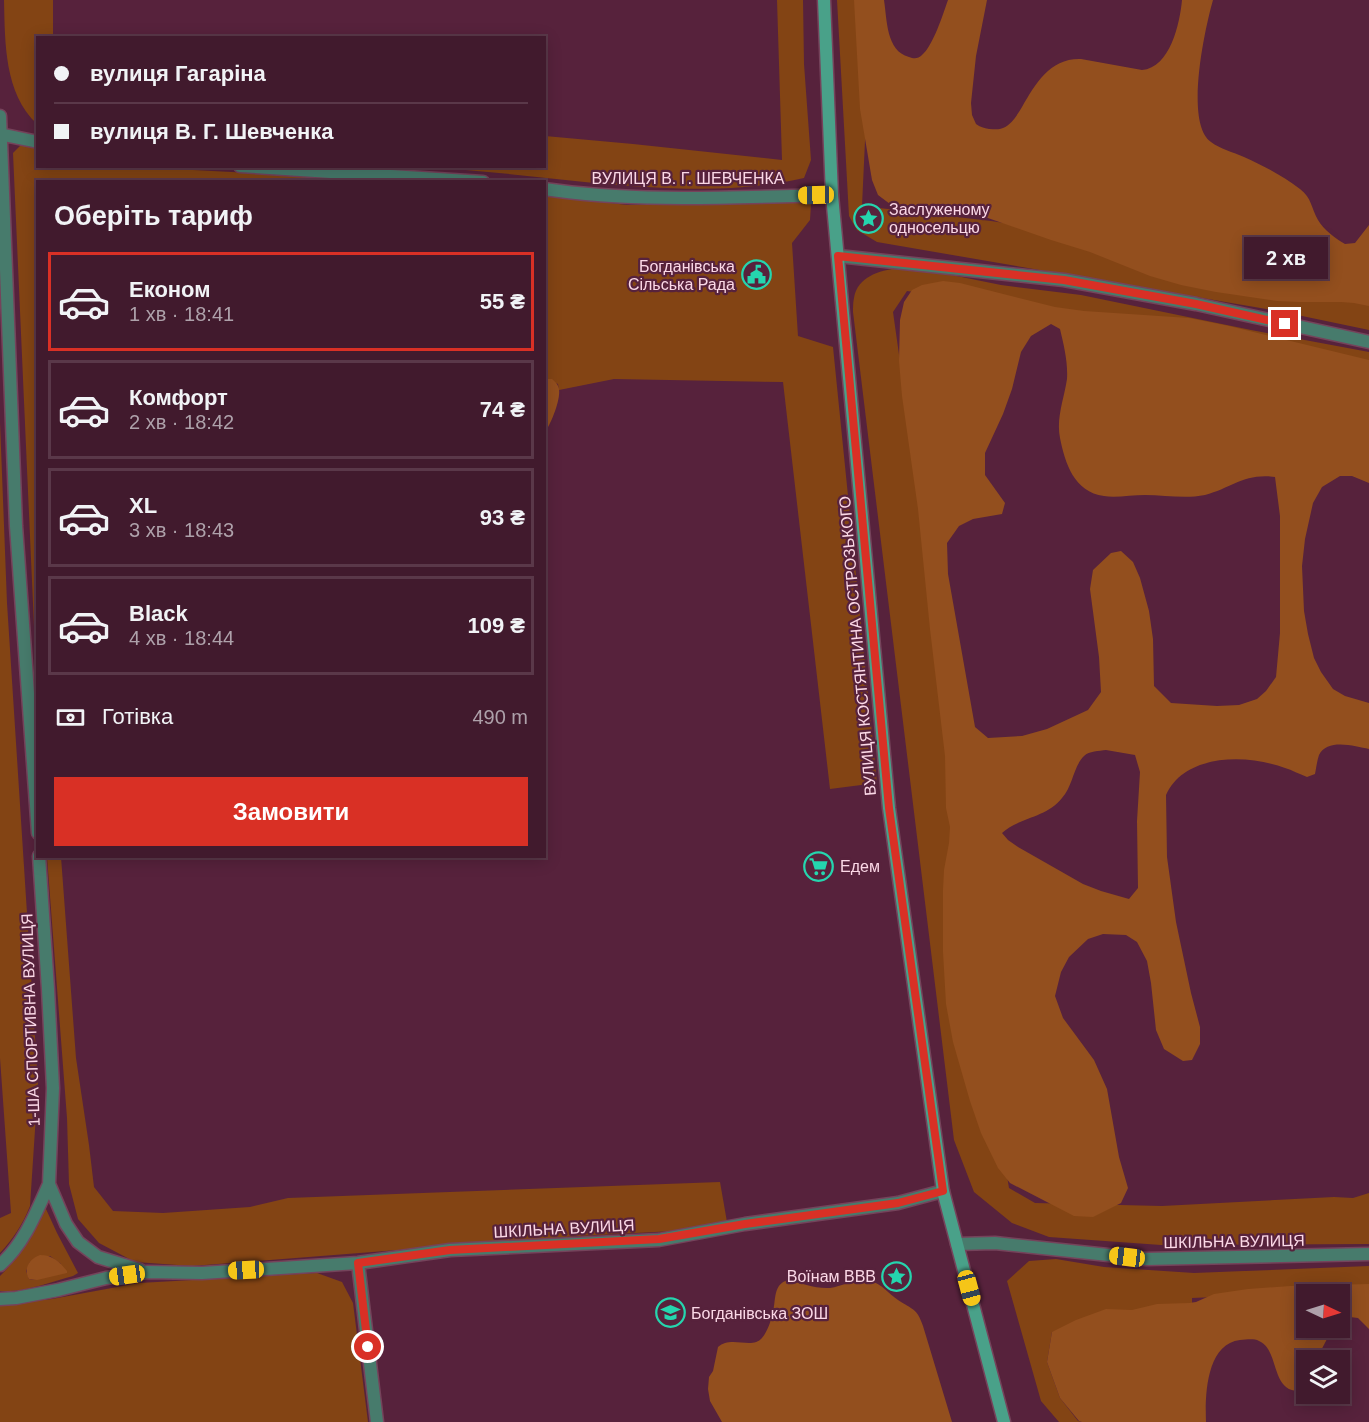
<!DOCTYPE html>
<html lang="uk">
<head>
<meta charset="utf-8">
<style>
	body { margin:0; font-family:Helvetica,sans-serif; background:#4c2739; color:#f1f3f6; height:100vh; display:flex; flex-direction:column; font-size:22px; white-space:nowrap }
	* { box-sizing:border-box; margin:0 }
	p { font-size:20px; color:#aea1aa }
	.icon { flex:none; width:33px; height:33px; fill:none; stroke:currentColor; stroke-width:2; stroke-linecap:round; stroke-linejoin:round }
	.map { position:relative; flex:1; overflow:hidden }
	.panel { position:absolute; left:36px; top:180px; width:510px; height:678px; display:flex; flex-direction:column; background:#411a2d; border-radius:0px; box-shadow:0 3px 15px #0003,0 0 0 2px #5a3849 }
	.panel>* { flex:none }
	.top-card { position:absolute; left:36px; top:36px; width:510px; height:132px; border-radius:0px; box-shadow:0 3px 15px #0003,0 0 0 2px #5a3849; display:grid; align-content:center; height:132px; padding:0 18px; background:#411a2d }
	.needle { width:39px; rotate:94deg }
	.controls { position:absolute; left:1296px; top:1284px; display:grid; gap:12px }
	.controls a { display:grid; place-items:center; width:54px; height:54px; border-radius:0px; background:#411a2d; box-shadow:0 3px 15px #0003,0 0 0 2px #5a3849; font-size:30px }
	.end { position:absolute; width:27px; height:27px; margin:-14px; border:8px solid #d93025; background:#fff; box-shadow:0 0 0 3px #fff }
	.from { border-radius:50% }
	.bubble { position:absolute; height:42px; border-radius:0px; background:#411a2d; box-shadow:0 3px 15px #0003,0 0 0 2px #5a3849; font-size:20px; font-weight:800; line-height:42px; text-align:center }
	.car { position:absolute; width:18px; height:36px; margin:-18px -9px; border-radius:8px; box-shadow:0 0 4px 2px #0007; background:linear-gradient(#f5c518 24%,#345 0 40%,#f5c518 0 76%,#345 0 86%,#f5c518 0) }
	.top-card b { display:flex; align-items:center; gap:21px; height:57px; font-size:22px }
	.top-card b+b { border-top:2px solid #5a3849 }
	.top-card i { width:15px; height:15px; background:#f1f3f6 }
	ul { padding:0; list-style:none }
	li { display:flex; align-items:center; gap:18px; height:99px; margin:0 12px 9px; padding:0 6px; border:3px solid #5a3849; border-radius:0px }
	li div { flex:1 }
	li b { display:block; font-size:22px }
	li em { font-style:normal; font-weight:800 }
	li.current { border-color:#d93025 }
	li>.icon { width:54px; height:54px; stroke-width:1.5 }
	h2 { padding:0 18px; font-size:27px; line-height:72px }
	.pay { display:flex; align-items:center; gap:15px; height:66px; padding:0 18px; font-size:22px }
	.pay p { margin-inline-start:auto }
	.primary-button { display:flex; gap:12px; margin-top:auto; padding:12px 18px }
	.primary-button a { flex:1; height:69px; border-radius:0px; background:#d93025; color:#fff; font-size:24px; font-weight:800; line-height:69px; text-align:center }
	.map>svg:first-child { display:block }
	.green { fill:#834414; fill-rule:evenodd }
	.forest { fill:#934f1e; fill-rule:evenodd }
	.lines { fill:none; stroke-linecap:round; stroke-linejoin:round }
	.street-casing { stroke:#75435b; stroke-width:15 }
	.secondary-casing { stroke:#75435b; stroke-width:15 }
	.street { stroke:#477b6c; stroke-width:12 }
	.secondary { stroke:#49a189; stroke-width:12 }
	.route { stroke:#d93025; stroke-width:8 }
	.labels { text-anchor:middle; stroke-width:4.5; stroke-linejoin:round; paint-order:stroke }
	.street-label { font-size:16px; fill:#fbd8e6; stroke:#57223c }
	.poi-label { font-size:16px; fill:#fbd8e6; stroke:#57223c; text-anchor:start }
</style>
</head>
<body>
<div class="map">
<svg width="1369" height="1422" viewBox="0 0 1369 1422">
	<rect width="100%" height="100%" fill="#57223c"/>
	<path class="green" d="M4,0H53V37L38,38L37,124C4,93 5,42 4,0Z
		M777,0H803L804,64L811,160L804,178C733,194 666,189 594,183C537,177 479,170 421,167L544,166L545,136L633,144L782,160Z
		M837,0H862L866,119L862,206L991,221L1140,243L1369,291V330L1283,312L877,242L857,230L849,216Z
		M21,145L37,149L38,166L135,167L404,181L38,182L37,694L13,153Z
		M545,195L627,205L795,201L811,204L810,220L792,243L798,336L833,347L877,783L830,789L783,382L614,379L559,390L558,384L545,379Z
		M898,268L922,269L1001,285L1081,295L1251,330L1369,352V375L981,302L907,291L893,312L939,638L966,927L1009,1188L1035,1203L1162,1206L1334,1197L1353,1198L1369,1193V1244L1161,1245L1049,1237L1012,1223L974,1192L954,1140L853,312C853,308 853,302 854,298C858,276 879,271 898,268Z
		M0,422L7,603L38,1084L30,1206C23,1224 13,1239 0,1253V1218L11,1213L0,1058Z
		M47,857H61L76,1058L89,1145L94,1187L113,1211L163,1213L250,1207L288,1198L720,1182L727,1222L694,1230L577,1236L192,1266L135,1262L99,1243L78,1219L69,1184L67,1118Z
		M46,1209L57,1233L78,1273L73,1276C50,1282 24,1293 0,1291V1276C19,1258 31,1234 43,1211ZM50,1256L61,1264C51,1272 43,1282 29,1279L26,1271L30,1262Z
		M1056,1259L1104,1267L1194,1273L1369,1266V1290L1192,1298V1321L1052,1332L1047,1362L1060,1398L1078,1421L1082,1422H1059L1041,1401L1007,1281L1029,1261Z
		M317,1273L342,1282L353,1303L368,1422H0V1305L52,1299L139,1283Z"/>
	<path class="forest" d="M854,0H884C887,19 886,51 909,57C914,59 918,59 922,55C933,46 943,14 948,0H987L976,56L971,103L972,115L976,124C980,127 984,128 989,129C994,129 999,130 1003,128C1012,124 1017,115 1022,107C1036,83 1050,58 1081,59L1142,70C1170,68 1180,23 1182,0H1213C1205,28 1184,123 1211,142C1220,149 1233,152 1244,157C1264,166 1283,176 1300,189C1312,198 1311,208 1318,220C1324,230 1335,238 1345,244L1355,243L1369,225V306L1354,303L1341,302H1299L1277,301L1216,292L1181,285L1150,276L1090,252L1051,240L985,217L939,208L906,209L890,204L878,195L872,180L860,109Z
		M943,281L960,283L1055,307L1084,311L1189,318L1229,326L1369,360V483L1352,476H1340L1322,487L1313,503L1305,539L1302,566L1304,611L1308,634L1314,658L1321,672L1333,689L1345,696L1369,703V749C1355,746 1327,738 1319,755C1317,761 1316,769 1315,774L1307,777C1299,774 1292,770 1285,768C1248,754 1185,753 1166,795L1167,857L1176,922L1191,993L1200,1027V1044L1192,1060L1183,1061L1164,1049L1156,1030L1151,983L1147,961L1137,942L1126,935L1103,934L1088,939L1069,957L1061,972L1055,996L1063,1018L1094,1060L1107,1089L1119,1157L1128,1188L1121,1203L1093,1217L1074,1216L1010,1183L998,1168L981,1133L970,1101L953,1042L946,1004L943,952V890L944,870L949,843L950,827L946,808L945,756L930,629L918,509L902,396L899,361L900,320L904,302L912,290L922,285ZM1051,324L1060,329C1064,346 1068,362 1067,379C1064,399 1056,418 1060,438C1065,463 1074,492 1104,496C1115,498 1132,495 1145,495C1165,495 1185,499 1205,495C1232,488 1244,473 1275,477L1280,516V633L1276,677L1266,691L1257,699L1239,705L1217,706L1171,703L1154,686L1153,639L1149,611L1140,578L1133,562L1121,551L1111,553L1093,570L1090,589L1099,657L1101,692L1088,710L1047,729L1022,736L988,738L975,727L948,574L947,543L959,526L973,519L1002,514L1005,503L985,475V453L1003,414L1012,389L1021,352L1031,336ZM1106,750L1135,755L1140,772L1137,821L1138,888L1129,899L1101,891L1083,884L1018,847L1008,840L1002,833C1020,817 1046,818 1062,798C1073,786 1073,767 1084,756C1089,751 1099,751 1106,750Z
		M545,379H552C554,381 557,383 558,386C563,395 551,424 545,432Z
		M40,1255C52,1255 59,1261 67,1271V1273L37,1280L29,1279C23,1269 29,1259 40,1255Z
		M788,1280C801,1283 815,1289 830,1288C844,1286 857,1277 871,1281C882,1284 889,1294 898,1300C913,1310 917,1308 923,1326L952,1422H722L710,1401L708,1389L709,1377L713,1371L718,1347C731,1335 752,1350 762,1338C768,1331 771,1320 773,1312C776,1300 773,1284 788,1280Z
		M1369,1284V1329L1358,1318L1350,1317L1340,1325V1294H1306V1328H1337L1327,1339L1316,1360H1306V1383L1300,1391C1270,1392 1280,1350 1259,1341C1253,1338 1246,1340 1240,1340C1206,1344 1205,1396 1206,1422H1082L1079,1421L1060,1398L1047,1362L1052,1332L1076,1320L1106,1309L1132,1310L1157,1304L1189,1303L1196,1302L1214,1294L1248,1289L1290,1286Z"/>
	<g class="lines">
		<defs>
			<path id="street" d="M0,116L16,526L38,833
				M0,134L38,142
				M240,166L483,182
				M544,189C639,203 736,197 832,195
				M838,256L1064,280L1196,304L1369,342
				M39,856L48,989L53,1088L49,1184L66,1224L78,1242L98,1257L140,1270
				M957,1244L995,1243L1146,1259L1369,1254
				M358,1263L377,1422
				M0,1265C24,1244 36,1213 49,1184
				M0,1299L16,1298L58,1290L106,1278L147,1272L202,1273L358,1263L450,1250L659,1240L745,1224L898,1203L943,1191"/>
			<path id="secondary" d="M824,0L832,195L889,808L943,1191L1004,1422"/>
		</defs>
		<use href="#street" class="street-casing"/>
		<use href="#secondary" class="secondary-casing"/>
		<use href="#street" class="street"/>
		<use href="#secondary" class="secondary"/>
	</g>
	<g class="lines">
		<path class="route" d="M368,1347L358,1263L450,1250L659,1239L745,1224L898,1203L943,1191L889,808L838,256L1064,280L1196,304L1285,324"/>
	</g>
	<defs>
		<symbol id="sight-ring" viewBox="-11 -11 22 22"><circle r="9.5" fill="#57223c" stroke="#25d5ae" stroke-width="1.5"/><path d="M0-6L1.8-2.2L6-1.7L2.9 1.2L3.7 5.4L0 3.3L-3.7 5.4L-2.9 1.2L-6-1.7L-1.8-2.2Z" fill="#25d5ae"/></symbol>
		<symbol id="civic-ring" viewBox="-11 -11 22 22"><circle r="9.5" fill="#57223c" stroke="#25d5ae" stroke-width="1.5"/><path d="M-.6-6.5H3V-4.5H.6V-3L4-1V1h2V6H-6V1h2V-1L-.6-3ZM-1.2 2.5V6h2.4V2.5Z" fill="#25d5ae"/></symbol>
		<symbol id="supermarket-ring" viewBox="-11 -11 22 22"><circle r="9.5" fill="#57223c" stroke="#25d5ae" stroke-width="1.5"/><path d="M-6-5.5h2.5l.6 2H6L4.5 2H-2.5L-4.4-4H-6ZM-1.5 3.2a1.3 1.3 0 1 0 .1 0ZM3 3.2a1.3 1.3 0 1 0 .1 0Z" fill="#25d5ae"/></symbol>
		<symbol id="school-ring" viewBox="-11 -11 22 22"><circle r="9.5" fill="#57223c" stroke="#25d5ae" stroke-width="1.5"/><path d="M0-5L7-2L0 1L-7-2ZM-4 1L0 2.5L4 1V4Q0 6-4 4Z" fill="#25d5ae"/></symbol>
	</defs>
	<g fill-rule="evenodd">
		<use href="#sight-ring" x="852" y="202" width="33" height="33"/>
		<use href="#civic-ring" x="740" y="258" width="33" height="33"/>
		<use href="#supermarket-ring" x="802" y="850" width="33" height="33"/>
		<use href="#sight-ring" x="880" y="1260" width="33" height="33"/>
		<use href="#school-ring" x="654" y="1296" width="33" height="33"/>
	</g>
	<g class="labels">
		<g class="street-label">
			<text x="688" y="184">ВУЛИЦЯ В. Г. ШЕВЧЕНКА</text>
			<text transform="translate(857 646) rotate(-95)" y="6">ВУЛИЦЯ КОСТЯНТИНА ОСТРОЗЬКОГО</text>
			<text transform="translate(30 1020) rotate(-92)" y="6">1-ША СПОРТИВНА ВУЛИЦЯ</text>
			<text transform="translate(564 1228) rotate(-3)" y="6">ШКІЛЬНА ВУЛИЦЯ</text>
			<text transform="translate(1234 1241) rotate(-1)" y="6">ШКІЛЬНА ВУЛИЦЯ</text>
		</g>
		<g class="poi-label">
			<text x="889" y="215">Заслуженому<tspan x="889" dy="18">односельцю</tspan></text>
			<text x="735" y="272" text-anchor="end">Богданівська<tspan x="735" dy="18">Сільська Рада</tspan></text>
			<text x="840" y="872">Едем</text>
			<text x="876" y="1282" text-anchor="end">Воїнам ВВВ</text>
			<text x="691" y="1319">Богданівська ЗОШ</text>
		</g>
	</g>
</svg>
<div class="controls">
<a><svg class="needle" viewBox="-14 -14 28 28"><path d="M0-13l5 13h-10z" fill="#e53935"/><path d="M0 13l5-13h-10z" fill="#aea1aa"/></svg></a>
<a><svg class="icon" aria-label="layers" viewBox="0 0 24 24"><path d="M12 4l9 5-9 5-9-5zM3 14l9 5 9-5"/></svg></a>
</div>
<i class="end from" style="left:368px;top:1347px"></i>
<i class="end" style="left:1285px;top:324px"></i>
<div class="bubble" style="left:1244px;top:237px;width:84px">2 хв</div>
<i class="car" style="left:816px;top:195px;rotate:269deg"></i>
<i class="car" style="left:1127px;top:1257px;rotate:277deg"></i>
<i class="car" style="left:246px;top:1270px;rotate:267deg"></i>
<i class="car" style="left:127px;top:1275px;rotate:262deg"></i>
<i class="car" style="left:969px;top:1288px;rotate:165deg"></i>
<div class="top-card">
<b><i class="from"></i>вулиця Гагаріна</b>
<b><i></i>вулиця В. Г. Шевченка</b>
</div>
<section class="panel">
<h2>Оберіть тариф</h2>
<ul>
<li class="current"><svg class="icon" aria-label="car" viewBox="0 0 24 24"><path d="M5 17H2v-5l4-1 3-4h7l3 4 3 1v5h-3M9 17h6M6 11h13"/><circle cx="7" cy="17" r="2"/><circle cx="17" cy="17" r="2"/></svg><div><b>Економ</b><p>1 хв · 18:41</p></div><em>55 ₴</em></li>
<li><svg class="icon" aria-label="car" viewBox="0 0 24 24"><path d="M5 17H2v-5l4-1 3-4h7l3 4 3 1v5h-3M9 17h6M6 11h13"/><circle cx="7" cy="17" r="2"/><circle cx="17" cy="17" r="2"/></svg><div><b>Комфорт</b><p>2 хв · 18:42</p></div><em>74 ₴</em></li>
<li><svg class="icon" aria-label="car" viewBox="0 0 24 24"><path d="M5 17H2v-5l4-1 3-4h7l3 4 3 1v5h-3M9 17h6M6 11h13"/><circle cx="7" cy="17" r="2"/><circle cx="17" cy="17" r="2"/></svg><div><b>XL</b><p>3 хв · 18:43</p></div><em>93 ₴</em></li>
<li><svg class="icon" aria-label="car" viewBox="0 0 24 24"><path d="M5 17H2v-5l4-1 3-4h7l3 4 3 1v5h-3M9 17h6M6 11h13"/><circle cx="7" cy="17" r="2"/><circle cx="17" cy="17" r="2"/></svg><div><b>Black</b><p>4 хв · 18:44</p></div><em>109 ₴</em></li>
</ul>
<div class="pay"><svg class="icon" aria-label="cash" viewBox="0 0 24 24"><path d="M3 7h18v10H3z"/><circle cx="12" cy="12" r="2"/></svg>Готівка<p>490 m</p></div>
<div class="primary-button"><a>Замовити</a></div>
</section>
</div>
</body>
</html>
